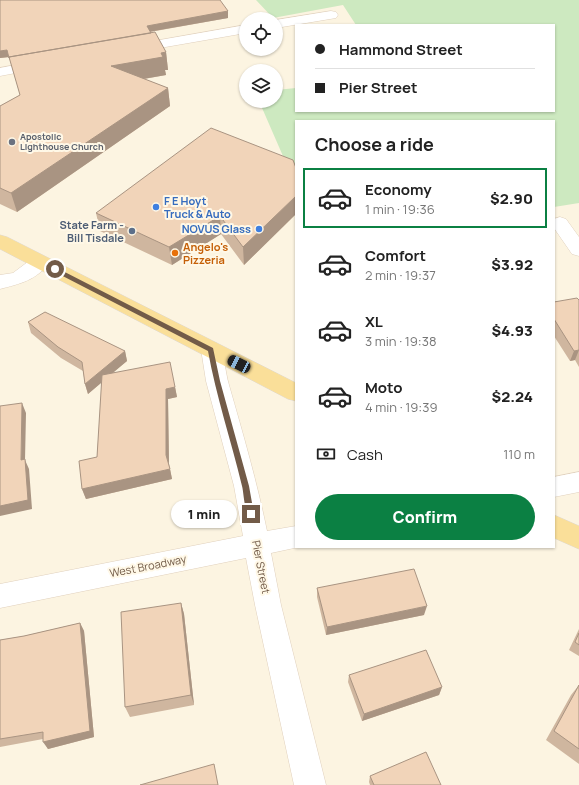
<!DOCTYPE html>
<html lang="en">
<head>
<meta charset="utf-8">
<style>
	body { margin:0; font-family:Manrope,sans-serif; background:#f2f2f2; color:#222; height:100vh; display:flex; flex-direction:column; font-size:15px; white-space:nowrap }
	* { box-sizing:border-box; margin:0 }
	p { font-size:13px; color:#767676 }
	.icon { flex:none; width:22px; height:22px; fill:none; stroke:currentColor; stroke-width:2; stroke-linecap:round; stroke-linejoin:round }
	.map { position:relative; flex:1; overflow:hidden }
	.drawer { position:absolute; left:295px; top:120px; width:260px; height:428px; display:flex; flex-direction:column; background:#fff; border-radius:0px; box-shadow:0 1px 3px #0004 }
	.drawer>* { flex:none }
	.guide { position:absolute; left:295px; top:24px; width:260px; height:88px; border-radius:0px; box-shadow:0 1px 3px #0004; display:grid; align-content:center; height:88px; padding:0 20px; background:#fff }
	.controls { position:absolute; left:239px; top:12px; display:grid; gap:8px }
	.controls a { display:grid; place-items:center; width:44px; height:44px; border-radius:50%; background:#fff; box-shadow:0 1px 3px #0004; font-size:20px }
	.end { position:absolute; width:18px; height:18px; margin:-9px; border:5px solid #725b48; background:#fff; box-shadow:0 0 0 2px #fff }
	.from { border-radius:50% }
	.bubble { position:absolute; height:28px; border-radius:14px; background:#fff; box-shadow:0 1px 3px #0004; font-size:13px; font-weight:800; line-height:28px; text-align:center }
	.car { position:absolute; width:12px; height:24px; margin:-12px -6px; border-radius:5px; box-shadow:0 0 3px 1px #0007; background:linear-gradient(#222 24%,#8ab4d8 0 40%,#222 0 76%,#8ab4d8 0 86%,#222 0) }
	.guide b { display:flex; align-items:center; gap:14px; height:38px; font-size:15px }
	.guide b+b { border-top:1px solid #e0e0e0 }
	.guide i { width:10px; height:10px; background:#222 }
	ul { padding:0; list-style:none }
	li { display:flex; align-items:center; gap:12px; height:60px; margin:0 8px 6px; padding:0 12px; border:2px solid transparent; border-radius:0px }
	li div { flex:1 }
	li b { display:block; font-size:15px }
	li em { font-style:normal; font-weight:800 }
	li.current { border-color:#0b8043 }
	li>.icon { width:36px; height:36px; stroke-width:1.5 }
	h2 { padding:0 20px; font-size:18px; line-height:48px }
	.pay { display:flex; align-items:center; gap:10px; height:44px; padding:0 20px; font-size:15px }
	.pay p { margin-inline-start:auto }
	.button { display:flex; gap:8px; margin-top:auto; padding:8px 20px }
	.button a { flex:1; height:46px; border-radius:24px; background:#0b8043; color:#fff; font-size:16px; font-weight:800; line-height:46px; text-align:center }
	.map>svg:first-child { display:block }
	.green { fill:#cde9c0 }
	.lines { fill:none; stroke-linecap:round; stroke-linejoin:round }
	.street-casing { stroke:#e0d0bd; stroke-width:1 }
	.primary-casing { stroke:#ddd8d3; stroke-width:1 }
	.street { fill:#fff; fill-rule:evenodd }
	.primary { fill:#fadf99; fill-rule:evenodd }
	.wall { fill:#cfb69f }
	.shaded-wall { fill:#a99482 }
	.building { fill:#f1d4b9; stroke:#a99482 }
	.route { fill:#725b48 }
	.worship-dot { fill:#6b7280; stroke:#fff8e7; stroke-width:1.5 }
	.shop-dot { fill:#3f7fe0; stroke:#fff8e7; stroke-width:1.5 }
	.service-dot { fill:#5c6f8a; stroke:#fff8e7; stroke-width:1.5 }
	.food-dot { fill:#e8710a; stroke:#fff8e7; stroke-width:1.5 }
	.labels { text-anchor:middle; stroke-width:4; stroke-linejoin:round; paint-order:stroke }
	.far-worship-label { font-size:9px; font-weight:bold; fill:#5b616d; stroke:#fff8e7; text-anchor:start }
	.shop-label { font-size:11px; font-weight:bold; fill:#366cbe; stroke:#fff8e7; text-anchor:start }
	.service-label { font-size:11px; font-weight:bold; fill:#4e5e75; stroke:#fff8e7; text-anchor:end }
	.food-label { font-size:11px; font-weight:bold; fill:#c56008; stroke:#fff8e7; text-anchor:start }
	.street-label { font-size:11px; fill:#725b48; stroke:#fff8e7 }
</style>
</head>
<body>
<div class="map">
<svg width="579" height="785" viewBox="0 0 579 785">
	<rect width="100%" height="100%" fill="#fcf4e1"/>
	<path class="green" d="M256,0H579V203L554,207V121H296V186L259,101H276V90L296,88V111H554V25H356L343,5L273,18Z"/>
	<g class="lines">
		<defs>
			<path id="street" d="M331,11L336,12L338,15L336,18L276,28V20Z
				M246,25V33L131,53L126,52L124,49L126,46L131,45Z
				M42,60L47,61L49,64L47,67L0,76V68Z
				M560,217L566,219L579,237V256L572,254L554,228V219Z
				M40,256L47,258L49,262C38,280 19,284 0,289V275L13,273L33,258Z
				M211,341L218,344C225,356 225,372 229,385C243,434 257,482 267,531L296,526V547H299L271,553L281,605L326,785H294L255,605L246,558L0,608V584L243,536L234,486L206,381L201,349L204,344Z
				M579,472V492L554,497V477Z"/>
			<path id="primary" d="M0,235L7,237L296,383V401L288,399L0,249Z
				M554,515L579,526V549L554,538Z"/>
		</defs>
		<use href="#street" class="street-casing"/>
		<use href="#primary" class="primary-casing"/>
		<use href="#street" class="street"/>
		<use href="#primary" class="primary"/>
	</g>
	<path class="wall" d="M0,0L228,11V18L150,32L166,52L168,70H165L166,75L144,79L168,88L170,106L17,212L0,204V106L20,95L9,57L0,58Z
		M296,168V214L244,265L221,234L172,265L100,231L96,213Z
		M579,300V367L575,360L570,361L554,336V302Z
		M28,322L125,351L127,361L113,372L175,387L177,397L168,399L169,464L172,479L86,499L82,489L97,457L102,382L88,394L85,384L83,371L61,358L31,333Z
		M317,588L424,615L326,635L317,597Z
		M181,603L184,614L194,705L130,717L125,707Z
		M80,623L84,631L94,737L48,749L43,739L0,747V640L24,636Z
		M579,629V656L569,650Z
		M349,675L442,687L439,695L362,721L348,682Z
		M579,685V764L546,740L571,695Z
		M370,776L441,785H370L369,782Z"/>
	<path class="shaded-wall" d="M228,11V18L148,32L147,26Z
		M7,50L9,57L0,58V51Z
		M166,52L168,70H165L166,75L114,84L111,66Z
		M168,88L170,106L17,212L11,193Z
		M296,196V214L244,265L243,247Z
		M220,216L221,234L172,265L169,247Z
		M579,350L575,360L570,361L574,351Z
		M125,351L127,361L88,394L85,384Z
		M175,387L177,397L168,399L169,465L166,455V389Z
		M22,403L26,413L25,460L29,469L32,509L0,516V506L21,460Z
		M170,469L172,479L86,499L82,489Z
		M181,603L184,614L194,705L191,695Z
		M427,606L424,615L326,635L327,627Z
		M80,623L84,631L94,737L48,749L43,742Z
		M442,687L439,695L362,721L364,714Z"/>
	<path class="building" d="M0,0H220L228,11L147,26L151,33L9,57V58L7,50L0,51Z
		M155,32L166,52L161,53L163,57L111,66L168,88L11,193L0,188V106L20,95L9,57Z
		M211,128L293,160L296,168V196L243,247L220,216L169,247L96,213Z
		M577,298L579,300V350L574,351L554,319V302Z
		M45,312L125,351L85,384L82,362L58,347L28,322Z
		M170,362L175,387L166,389V455L170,469L82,489L79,461L97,457L102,375Z
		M22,403L21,460L25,459L28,500L0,506V406Z
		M414,569L427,606L327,627L317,588Z
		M181,603L191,695L125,707L121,612Z
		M80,623L90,731L43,742V732L0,739V640L24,636Z
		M579,633V645L575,642Z
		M426,650L442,687L364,714L349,675Z
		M579,685V749L554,731Z
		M426,752L441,785H374L370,776Z
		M214,764L218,785H140Z"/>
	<path class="route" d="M55,267L213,348L220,381L249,486L254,514L253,516L251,517C244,514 244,493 242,486C231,440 216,396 208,351L53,271L52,269Z"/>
	<circle class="worship-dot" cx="12" cy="142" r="4"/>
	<g class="shop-dot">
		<circle cx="156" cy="207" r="4"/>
		<circle cx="259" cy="229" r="4"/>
	</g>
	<circle class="service-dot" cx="132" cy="231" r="4"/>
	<circle class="food-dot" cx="175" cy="253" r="4"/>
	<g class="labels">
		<g class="far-worship-label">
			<text x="20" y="140">Apostolic<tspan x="20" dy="10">Lighthouse Church</tspan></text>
		</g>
		<g class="shop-label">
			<text x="164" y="205">F E Hoyt<tspan x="164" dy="13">Truck &amp; Auto</tspan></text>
			<text x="251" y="233" text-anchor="end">NOVUS Glass</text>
		</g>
		<g class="service-label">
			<text x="124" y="229">State Farm -<tspan x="124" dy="13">Bill Tisdale</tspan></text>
		</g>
		<g class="food-label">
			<text x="183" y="251">Angelo's<tspan x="183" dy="13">Pizzeria</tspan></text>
		</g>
		<g class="street-label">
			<text transform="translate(148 566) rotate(-11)" y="4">West Broadway</text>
			<text transform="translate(261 567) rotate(79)" y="4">Pier Street</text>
		</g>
	</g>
</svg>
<div class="controls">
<a><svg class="icon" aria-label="locate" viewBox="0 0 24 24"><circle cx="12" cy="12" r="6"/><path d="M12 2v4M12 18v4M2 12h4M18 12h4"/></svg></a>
<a><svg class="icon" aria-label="layers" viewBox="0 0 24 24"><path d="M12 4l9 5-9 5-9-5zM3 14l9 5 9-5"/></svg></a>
</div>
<i class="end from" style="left:55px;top:269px"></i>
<i class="end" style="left:251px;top:514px"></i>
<div class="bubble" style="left:171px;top:500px;width:66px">1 min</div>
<i class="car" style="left:239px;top:364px;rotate:297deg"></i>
<div class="guide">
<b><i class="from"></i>Hammond Street</b>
<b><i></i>Pier Street</b>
</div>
<section class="drawer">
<h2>Choose a ride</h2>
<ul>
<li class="current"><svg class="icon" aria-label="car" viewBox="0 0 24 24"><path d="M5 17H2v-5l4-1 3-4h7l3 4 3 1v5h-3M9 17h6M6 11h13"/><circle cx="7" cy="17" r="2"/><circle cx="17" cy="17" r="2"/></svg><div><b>Economy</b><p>1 min · 19:36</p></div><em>$2.90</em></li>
<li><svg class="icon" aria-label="car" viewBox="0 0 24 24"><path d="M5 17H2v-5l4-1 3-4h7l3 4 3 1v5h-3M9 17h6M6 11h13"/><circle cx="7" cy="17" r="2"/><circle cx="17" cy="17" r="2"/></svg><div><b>Comfort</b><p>2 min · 19:37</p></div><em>$3.92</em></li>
<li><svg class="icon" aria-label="car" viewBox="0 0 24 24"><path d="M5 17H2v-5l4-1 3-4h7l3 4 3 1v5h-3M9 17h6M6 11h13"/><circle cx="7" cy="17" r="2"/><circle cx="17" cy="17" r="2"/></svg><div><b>XL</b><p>3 min · 19:38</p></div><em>$4.93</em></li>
<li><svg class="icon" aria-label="car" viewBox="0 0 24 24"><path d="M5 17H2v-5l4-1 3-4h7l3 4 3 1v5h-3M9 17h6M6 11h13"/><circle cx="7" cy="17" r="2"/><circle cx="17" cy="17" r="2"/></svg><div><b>Moto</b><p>4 min · 19:39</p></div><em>$2.24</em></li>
</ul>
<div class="pay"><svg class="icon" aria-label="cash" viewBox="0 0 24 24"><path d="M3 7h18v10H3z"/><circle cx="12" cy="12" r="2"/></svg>Cash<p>110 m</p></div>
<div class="button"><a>Confirm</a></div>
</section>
</div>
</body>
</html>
